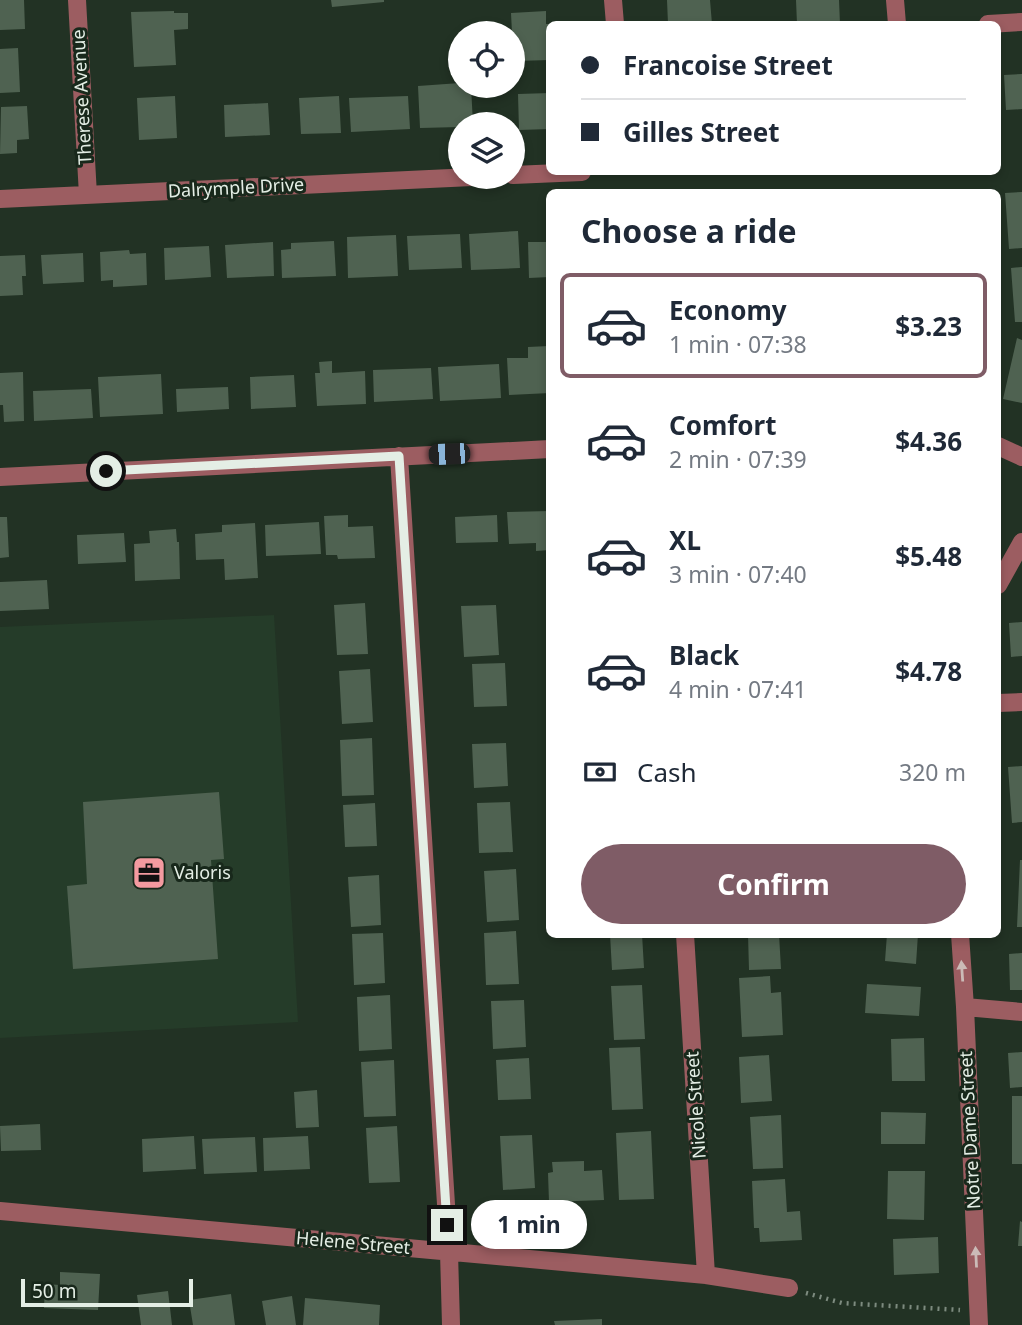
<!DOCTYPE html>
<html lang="en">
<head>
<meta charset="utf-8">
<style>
	body { margin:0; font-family:"Noto Sans",sans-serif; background:#f2f2f3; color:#1f2937; height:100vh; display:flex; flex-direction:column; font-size:26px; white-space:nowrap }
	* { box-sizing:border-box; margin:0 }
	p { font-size:23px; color:#747a83 }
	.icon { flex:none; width:38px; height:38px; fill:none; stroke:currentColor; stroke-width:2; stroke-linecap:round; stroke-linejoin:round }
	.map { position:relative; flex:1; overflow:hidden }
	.side { position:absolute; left:546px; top:189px; width:455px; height:749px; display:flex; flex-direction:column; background:#fff; border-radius:10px; box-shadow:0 4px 10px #0003 }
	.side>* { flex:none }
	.hud { position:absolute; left:546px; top:21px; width:455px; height:154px; border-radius:10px; box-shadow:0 4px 10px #0003; display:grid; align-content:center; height:154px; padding:0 35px; background:#fff }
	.buttons { position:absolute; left:448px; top:21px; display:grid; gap:14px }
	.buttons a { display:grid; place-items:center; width:77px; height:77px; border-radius:50%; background:#fff; box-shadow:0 4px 10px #0003; font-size:35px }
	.scale { position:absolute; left:21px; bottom:18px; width:172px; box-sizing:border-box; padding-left:7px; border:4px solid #e4eee5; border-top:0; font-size:19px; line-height:24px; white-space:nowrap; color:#e4eee5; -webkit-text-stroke:5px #18281b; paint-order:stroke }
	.end { position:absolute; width:32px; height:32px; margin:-16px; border:9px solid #e4eee5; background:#111; box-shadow:0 0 0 4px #111 }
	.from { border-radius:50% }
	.bubble { position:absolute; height:49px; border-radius:24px; background:#fff; box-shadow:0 4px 10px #0003; font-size:23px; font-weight:700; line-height:49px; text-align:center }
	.car { position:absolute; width:21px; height:42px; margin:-21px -10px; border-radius:9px; box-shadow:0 0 5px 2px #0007; background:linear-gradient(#222 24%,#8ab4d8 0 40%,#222 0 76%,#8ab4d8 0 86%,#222 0) }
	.hud b { display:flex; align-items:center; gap:24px; height:66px; font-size:26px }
	.hud b+b { border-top:2px solid #e0e1e3 }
	.hud i { width:18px; height:18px; background:#1f2937 }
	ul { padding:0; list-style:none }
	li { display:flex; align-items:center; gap:21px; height:105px; margin:0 14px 10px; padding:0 21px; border:4px solid transparent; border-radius:10px }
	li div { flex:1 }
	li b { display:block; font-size:26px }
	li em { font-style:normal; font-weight:700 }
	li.on { border-color:#7f5c66 }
	li>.icon { width:63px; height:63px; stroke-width:1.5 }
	h2 { padding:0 35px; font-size:32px; line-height:84px }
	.pay { display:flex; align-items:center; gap:18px; height:77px; padding:0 35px; font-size:26px }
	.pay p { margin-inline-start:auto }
	.action { display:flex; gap:14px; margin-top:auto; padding:14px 35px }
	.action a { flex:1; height:80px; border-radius:42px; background:#7f5c66; color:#fff; font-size:28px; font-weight:700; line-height:80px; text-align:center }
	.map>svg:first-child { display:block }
	.built { fill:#253c29 }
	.building { fill:#4f6251 }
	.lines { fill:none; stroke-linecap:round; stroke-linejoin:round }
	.path { stroke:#7d8b7f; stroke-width:4.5; stroke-dasharray:2 5; stroke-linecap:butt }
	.minor { stroke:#9c5d61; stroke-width:18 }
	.oneway { fill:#cbbbb7 }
	.route { stroke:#e4eee5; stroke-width:9 }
	.labels { text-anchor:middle; stroke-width:6; stroke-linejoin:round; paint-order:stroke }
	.street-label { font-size:18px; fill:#e4eee5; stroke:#18281b }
	.poi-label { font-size:18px; fill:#e4eee5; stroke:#18281b; text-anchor:start }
</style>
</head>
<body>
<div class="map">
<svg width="1022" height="1325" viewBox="0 0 1022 1325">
	<rect width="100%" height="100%" fill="#223224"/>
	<path class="built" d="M274,615L298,1022L0,1038V627Z"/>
	<path class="building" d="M0,0H24L25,29L0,30Z
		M331,0H384V2L332,7Z
		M667,0H710L712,24H668Z
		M796,0H839L840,24H797Z
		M174,11V13H188V29L174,30L176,65L134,67L131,12Z
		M546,11V24H550V60L516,61L515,34L512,33L511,13Z
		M18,48L20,92L0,93V49Z
		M1022,74V109L1006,110L1004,75Z
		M460,83V86H471L473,124H460V127L420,128L418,86Z
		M550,93V129L519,130L518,94Z
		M175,96L177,138L139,140L137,98Z
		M339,96L341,133L301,134L299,98Z
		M408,96L410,129L351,132L349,98Z
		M268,103L270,135L225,137L224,105Z
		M27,106L29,139L17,140V153L0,154L1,107Z
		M1022,192V248L1009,249L1005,193Z
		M546,230H550V277L529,278L528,242H547Z
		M518,231L520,268L471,270L469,234Z
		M460,234L462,268L409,270L407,236Z
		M396,235L398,276L348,278L347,237Z
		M334,241L336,276L282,278L281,250L291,249V243Z
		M273,242L274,276L227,278L225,245Z
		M209,246L211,277L165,280L164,248Z
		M129,250L130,254L146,253L147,285L113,287V280L101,281L100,252Z
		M83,253L84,282L43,284L41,255Z
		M25,255L26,276H22L23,295L0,296V256Z
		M1022,267V322H1015L1011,268Z
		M1017,338L1022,340V403L1003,399Z
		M549,346L550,393L509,395L507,358H528V347Z
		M332,361V373L365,371L366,404L317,406L315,373H320L319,362Z
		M499,364L501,398L440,401L438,367Z
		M431,368L433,399L374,402L373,370Z
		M23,372L24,421L4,422L3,405H0V373Z
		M161,374L163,414L100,417L98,377Z
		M294,375L296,407L251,409L250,377Z
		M228,387L229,409L177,412L176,389Z
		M91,389L93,418L34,421L33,391Z
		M550,511V550L536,551V543L509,544L507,512Z
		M348,515V527L373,526L375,558L338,559L337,555H326L324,516Z
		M497,515L498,542L456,543L455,517Z
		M0,517H7L9,557L0,558Z
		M319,522L321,554L266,556L265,525Z
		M255,523L258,578L225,580L224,559L196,560L195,534L222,532V525Z
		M176,529L177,542H179L180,579L135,581L134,544L150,543L149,531Z
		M124,533L126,562L78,564L77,535Z
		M47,580L49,609L0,611V582Z
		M365,603L368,654L337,655L334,605Z
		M496,605L499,655L464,657L461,606Z
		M1022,622V656L1011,657L1009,623Z
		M505,663L507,706L474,707L472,664Z
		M370,669L373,722L342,724L339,671Z
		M372,738L374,795L342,796L340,740Z
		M506,743L508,786L474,788L472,744Z
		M1022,766V822L1012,823L1008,767Z
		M219,792L224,859L211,860L218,959L73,969L67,886L87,884L83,802Z
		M510,802L513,852L479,853L477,803Z
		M375,803L377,846L345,847L343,805Z
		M1020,860H1022V927H1017Z
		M516,869L519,920L487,922L484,871Z
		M379,875L381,925L351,927L348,877Z
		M516,931L519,984L486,985L484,933Z
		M383,933L385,983L354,985L352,934Z
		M610,934H642L644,968L612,970Z
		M748,934H779L781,969L749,970Z
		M887,934H918L916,964L885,961Z
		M1022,953V990H1010L1009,954Z
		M770,976L771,993L781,992L783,1035L742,1037L739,978Z
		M867,984L921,987L919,1016L865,1013Z
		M642,985L645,1039L614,1040L611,986Z
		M390,995L392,1049L359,1051L357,997Z
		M524,1000L526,1047L493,1049L491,1001Z
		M924,1038L925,1081H892L891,1039Z
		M640,1047L643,1109L612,1110L609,1048Z
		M1022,1052V1087L1010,1088L1008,1053Z
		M769,1055L772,1101L741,1103L739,1057Z
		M529,1058L531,1099L498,1100L496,1060Z
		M394,1060L396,1116L364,1117L361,1062Z
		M317,1090L319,1127L296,1128L294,1092Z
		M1012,1096H1022V1164H1012Z
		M881,1112L926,1113L925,1144H881Z
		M781,1115L783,1168L753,1169L750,1117Z
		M40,1124L41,1150L1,1151L0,1126Z
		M397,1126L400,1182L369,1183L366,1128Z
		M651,1131L654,1199L619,1200L616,1133Z
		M532,1135L535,1188L503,1190L500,1136Z
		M194,1136L196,1169L143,1172L142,1139Z
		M308,1136L310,1169L264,1171L263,1138Z
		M255,1137L257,1172L204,1174L202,1139Z
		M584,1161V1171L602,1170L604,1200L549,1202L548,1173L553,1172L552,1162Z
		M888,1171H925L924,1220L887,1219Z
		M785,1179L787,1212L800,1211L802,1240L760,1242L759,1228H754L752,1181Z
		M1020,1221L1022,1222V1246H1018Z
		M938,1237L939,1273L894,1275L893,1239Z
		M60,1272L100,1274L98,1310L44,1308L45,1284L60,1285Z
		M168,1291L172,1325H141L137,1295Z
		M231,1294L235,1325H193L189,1300Z
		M292,1296L296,1325H266L262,1301Z
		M305,1298L380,1305L379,1325H303Z
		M602,1319V1325H555L554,1321Z"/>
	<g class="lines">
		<path class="path" d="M806,1293L842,1303L960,1310"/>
		<path class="minor" d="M77,0L88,195
			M613,0L615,24
			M895,0L897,24
			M988,24L1022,22
			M513,175L582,172
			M0,199L472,177
			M998,446L1022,457
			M399,456L449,1252L451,1325
			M0,477L550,449
			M998,585L1022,542
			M998,703L1022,702
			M685,934L706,1275
			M960,934L965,1007L979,1325
			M965,1007L1022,1012
			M0,1211L706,1275L789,1288"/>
	</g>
	<defs><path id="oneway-solid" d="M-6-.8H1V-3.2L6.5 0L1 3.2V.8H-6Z" transform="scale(1.75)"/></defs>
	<g class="oneway">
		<use href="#oneway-solid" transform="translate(962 971) rotate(-94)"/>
		<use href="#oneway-solid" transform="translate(976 1257) rotate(-93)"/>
	</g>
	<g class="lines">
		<path class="route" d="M106,471L399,456L447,1225"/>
	</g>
	<defs>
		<symbol id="office-square" viewBox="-11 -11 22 22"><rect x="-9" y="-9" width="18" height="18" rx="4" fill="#f49aa0" stroke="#18281b"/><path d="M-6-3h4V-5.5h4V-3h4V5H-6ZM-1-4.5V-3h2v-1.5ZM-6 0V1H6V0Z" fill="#111"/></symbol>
	</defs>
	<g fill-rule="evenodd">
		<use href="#office-square" x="130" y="854" width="38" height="38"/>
	</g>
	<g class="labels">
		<g class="street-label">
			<text transform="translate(82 97) rotate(-93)" y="6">Therese Avenue</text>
			<text transform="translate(236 188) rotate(-3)" y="6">Dalrymple Drive</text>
			<text transform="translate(696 1105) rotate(-94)" y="6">Nicole Street</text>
			<text transform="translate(970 1130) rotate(-93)" y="6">Notre Dame Street</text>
			<text transform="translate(353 1243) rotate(5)" y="6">Helene Street</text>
		</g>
		<g class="poi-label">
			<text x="174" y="879">Valoris</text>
		</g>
	</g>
</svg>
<div class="buttons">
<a><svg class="icon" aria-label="locate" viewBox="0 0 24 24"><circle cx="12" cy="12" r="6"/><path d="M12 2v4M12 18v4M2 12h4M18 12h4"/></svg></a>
<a><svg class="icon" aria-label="layers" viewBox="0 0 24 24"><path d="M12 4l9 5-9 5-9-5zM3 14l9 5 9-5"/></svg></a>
</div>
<div class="scale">50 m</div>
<i class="end from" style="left:106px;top:471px"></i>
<i class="end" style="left:447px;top:1225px"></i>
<div class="bubble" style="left:471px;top:1200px;width:116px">1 min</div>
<i class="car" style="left:449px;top:454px;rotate:268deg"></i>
<div class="hud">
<b><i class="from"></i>Francoise Street</b>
<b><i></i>Gilles Street</b>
</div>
<section class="side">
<h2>Choose a ride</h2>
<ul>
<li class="on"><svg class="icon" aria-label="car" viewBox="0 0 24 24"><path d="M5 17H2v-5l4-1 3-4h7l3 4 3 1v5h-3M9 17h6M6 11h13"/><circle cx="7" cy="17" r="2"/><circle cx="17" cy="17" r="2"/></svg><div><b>Economy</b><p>1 min · 07:38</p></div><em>$3.23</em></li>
<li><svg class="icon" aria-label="car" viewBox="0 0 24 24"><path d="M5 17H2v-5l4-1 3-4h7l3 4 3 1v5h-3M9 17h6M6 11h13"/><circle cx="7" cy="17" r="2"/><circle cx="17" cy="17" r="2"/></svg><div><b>Comfort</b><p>2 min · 07:39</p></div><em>$4.36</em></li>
<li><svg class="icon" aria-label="car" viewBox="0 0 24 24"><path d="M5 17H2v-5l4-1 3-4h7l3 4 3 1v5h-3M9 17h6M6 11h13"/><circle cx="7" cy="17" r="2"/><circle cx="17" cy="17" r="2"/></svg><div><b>XL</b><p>3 min · 07:40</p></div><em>$5.48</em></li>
<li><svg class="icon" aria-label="car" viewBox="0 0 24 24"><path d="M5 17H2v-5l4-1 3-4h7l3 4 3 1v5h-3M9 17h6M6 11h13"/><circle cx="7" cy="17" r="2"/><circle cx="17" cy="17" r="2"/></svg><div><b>Black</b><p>4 min · 07:41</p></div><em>$4.78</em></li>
</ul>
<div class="pay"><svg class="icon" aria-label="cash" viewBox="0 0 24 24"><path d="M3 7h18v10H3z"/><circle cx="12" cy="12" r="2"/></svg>Cash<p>320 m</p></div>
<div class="action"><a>Confirm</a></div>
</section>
</div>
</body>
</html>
